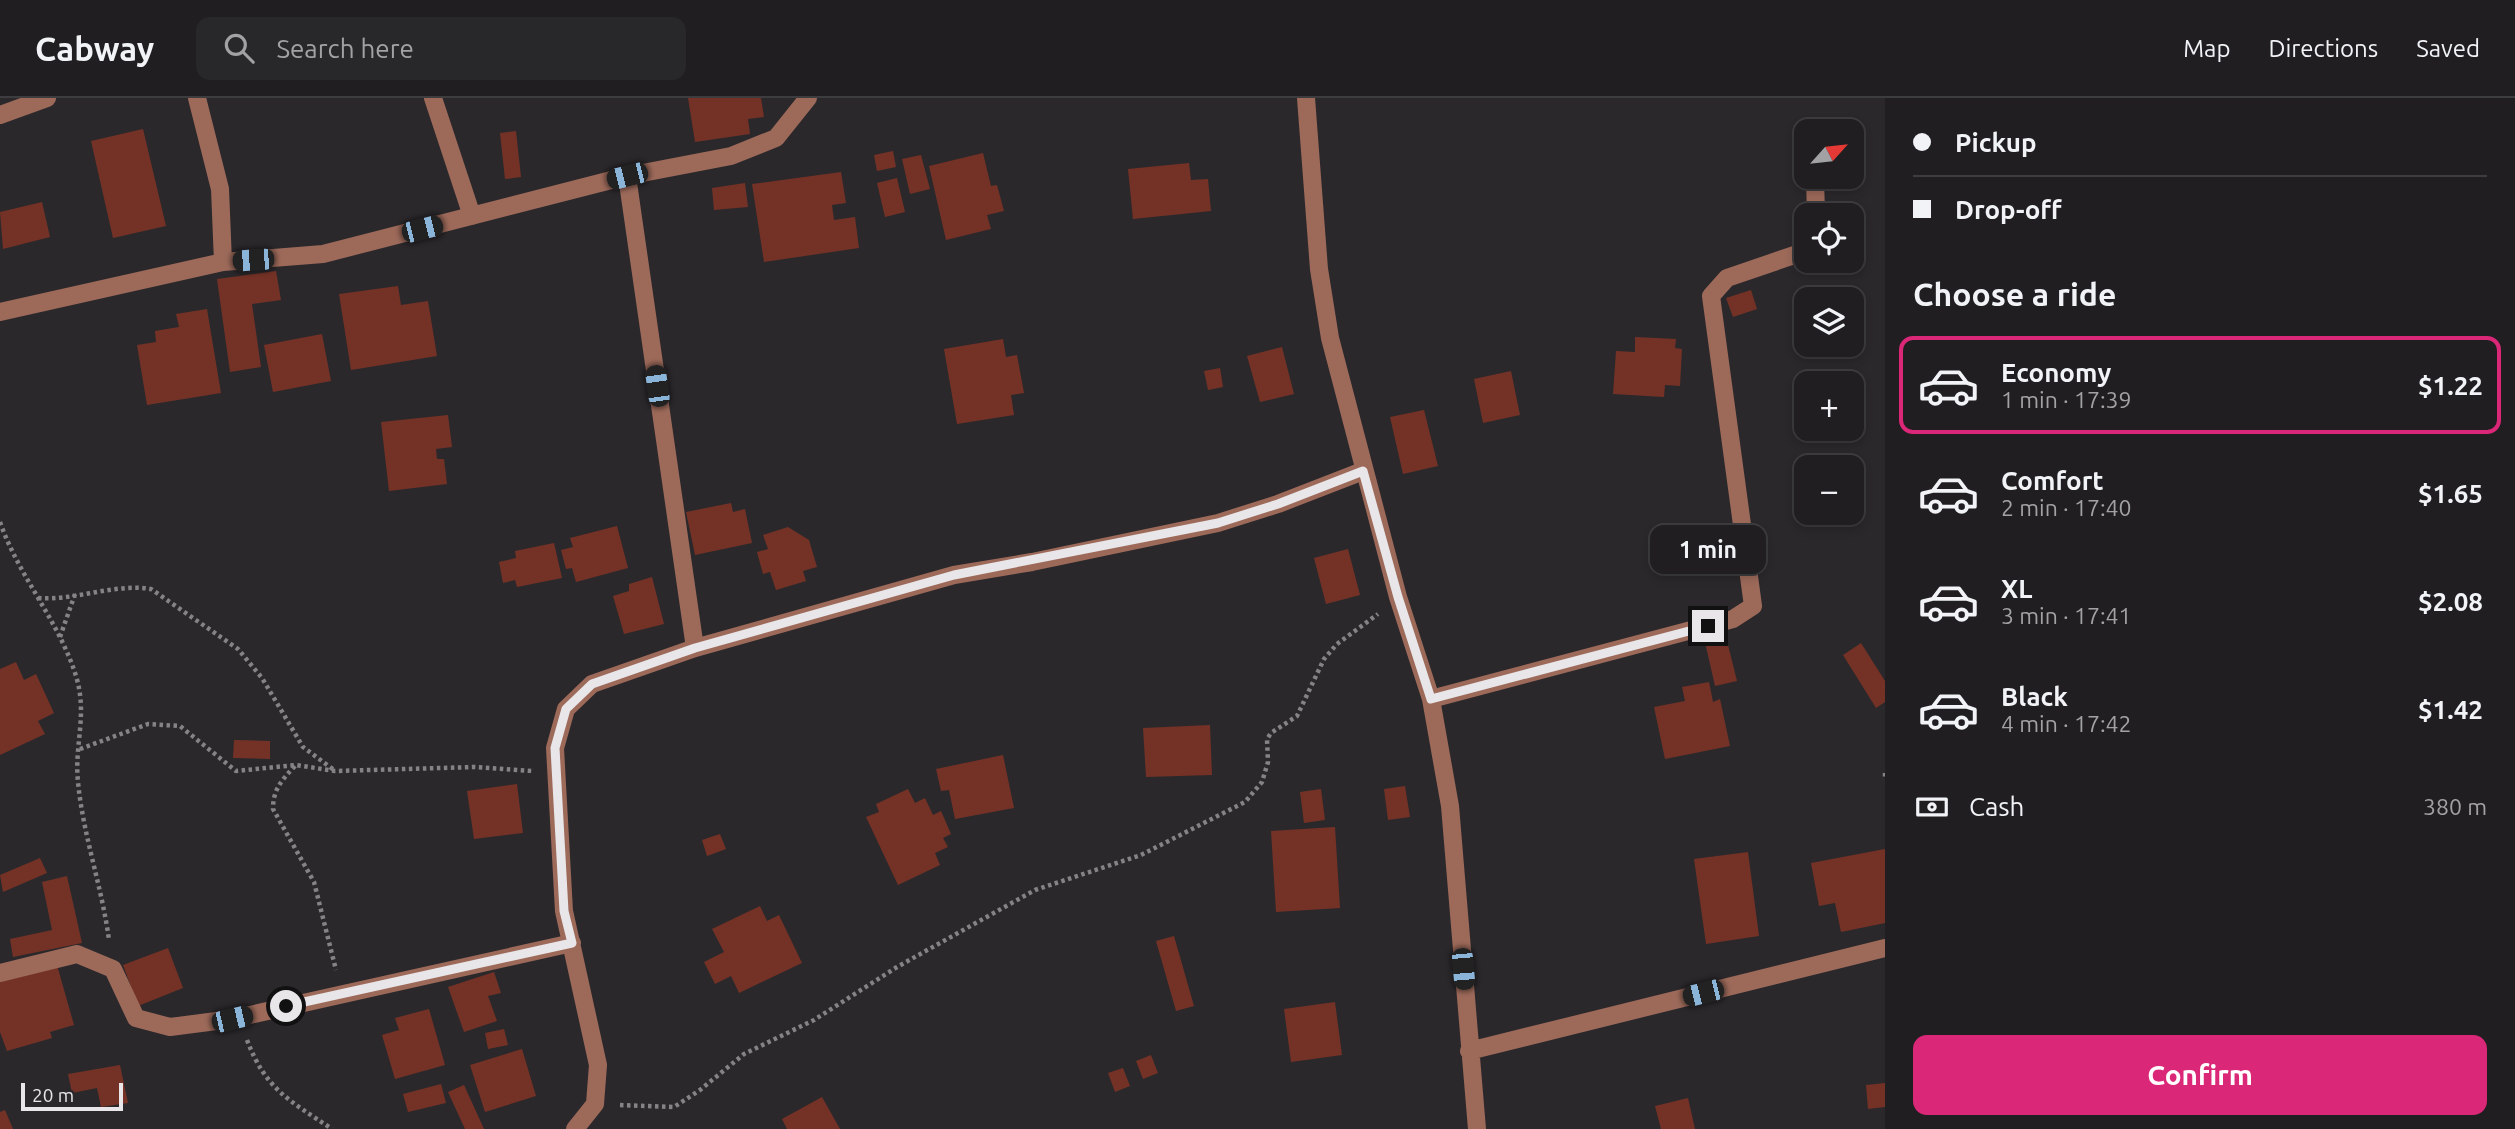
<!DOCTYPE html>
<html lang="en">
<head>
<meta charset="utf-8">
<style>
	body { margin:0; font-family:Ubuntu,sans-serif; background:#28272a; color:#f1f3f6; height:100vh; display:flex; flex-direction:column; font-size:26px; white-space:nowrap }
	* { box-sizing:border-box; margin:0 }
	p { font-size:23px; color:#a2a2a5 }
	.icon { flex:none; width:38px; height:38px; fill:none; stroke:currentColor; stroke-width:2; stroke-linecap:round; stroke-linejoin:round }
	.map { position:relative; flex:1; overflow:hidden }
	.drawer { display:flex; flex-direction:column; background:#201e21; width:630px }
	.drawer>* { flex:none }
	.banner { display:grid; align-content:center; height:154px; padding:0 28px; background:#201e21 }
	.needle { width:46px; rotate:63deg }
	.buttons { position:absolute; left:1794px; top:21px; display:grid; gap:14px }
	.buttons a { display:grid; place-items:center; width:70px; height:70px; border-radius:14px; background:#201e21; box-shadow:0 4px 10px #0003,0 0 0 2px #3d3c3f; font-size:35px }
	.scale { position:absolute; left:21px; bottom:18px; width:102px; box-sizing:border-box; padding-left:7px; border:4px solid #e8e6e9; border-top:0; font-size:19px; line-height:24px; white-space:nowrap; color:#e8e6e9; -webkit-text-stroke:5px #2b282c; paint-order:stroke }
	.end { position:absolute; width:32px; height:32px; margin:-16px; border:9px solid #e8e6e9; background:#111; box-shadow:0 0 0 4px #111 }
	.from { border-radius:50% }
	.bubble { position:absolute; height:49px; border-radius:14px; background:#201e21; box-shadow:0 4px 10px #0003,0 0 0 2px #3d3c3f; font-size:23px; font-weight:600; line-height:49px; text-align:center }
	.car { position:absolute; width:21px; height:42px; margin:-21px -10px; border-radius:9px; box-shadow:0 0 5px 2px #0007; background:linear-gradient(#222 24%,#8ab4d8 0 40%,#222 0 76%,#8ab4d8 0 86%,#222 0) }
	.banner b { display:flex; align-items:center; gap:24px; height:66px; font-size:26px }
	.banner b+b { border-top:2px solid #3d3c3f }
	.banner i { width:18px; height:18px; background:#f1f3f6 }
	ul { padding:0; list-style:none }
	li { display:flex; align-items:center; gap:21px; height:98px; margin:0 14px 10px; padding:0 14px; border:4px solid transparent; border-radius:14px }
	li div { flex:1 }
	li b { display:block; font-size:26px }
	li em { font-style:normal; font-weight:600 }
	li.active { border-color:#db2777 }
	li>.icon { width:63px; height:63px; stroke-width:1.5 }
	h2 { padding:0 28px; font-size:32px; line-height:84px }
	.pay { display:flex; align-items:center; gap:18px; height:77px; padding:0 28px; font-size:26px }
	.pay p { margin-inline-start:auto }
	.cta { display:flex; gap:14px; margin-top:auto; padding:14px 28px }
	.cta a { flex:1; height:80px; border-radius:14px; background:#db2777; color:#fff; font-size:28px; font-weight:600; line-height:80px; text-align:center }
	header { display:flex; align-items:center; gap:42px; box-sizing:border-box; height:98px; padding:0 35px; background:#201e21; border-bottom:2px solid #3d3c3f }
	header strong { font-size:33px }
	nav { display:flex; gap:38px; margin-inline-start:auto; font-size:24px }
	.search { width:490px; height:63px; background:#28272a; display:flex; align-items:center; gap:18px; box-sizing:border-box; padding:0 24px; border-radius:14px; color:#a2a2a5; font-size:26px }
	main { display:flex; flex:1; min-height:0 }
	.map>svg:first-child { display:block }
	.building { fill:#743226 }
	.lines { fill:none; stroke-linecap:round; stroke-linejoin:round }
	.path { stroke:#858386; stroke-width:4.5; stroke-dasharray:3.5 3.5; stroke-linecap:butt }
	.minor { stroke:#9d6a5a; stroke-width:18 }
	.route { stroke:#e8e6e9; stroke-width:9 }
</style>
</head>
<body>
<header>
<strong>Cabway</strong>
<div class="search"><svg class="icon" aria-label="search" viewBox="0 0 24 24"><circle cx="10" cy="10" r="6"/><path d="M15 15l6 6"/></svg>Search here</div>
<nav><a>Map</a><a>Directions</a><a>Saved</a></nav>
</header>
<main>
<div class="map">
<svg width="1885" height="1031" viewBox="0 0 1885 1031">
	<rect width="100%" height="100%" fill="#2b282c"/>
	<path class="building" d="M688,0H761L764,19L748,21L750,36L695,44Z
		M143,31L166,128L113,140L91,43Z
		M516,33L521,79L505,81L500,35Z
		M893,53L896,69L877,73L874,57Z
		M983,55L991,88L997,87L1004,113L987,117L991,131L946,142L929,68Z
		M921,57L930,91L910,96L902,61Z
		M1189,65L1191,82L1208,81L1211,113L1133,121L1128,71Z
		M841,74L846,105L832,107L834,122L855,119L859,150L764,164L752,86Z
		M897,80L905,114L885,119L877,85Z
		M745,85L748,109L714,112L712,90Z
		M42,104L50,139L3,151L0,114Z
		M276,173L281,202L252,206L261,269L230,274L217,181Z
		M398,188L401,207L428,203L437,258L351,272L339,196Z
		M1751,192L1757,211L1733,219L1726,200Z
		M207,211L221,295L147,307L137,247L156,244L155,233L179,229L176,216Z
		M322,236L331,283L273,294L264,247Z
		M1635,239L1676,241L1675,250L1682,251L1680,288L1665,287L1664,299L1613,296L1616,253L1635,254Z
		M1003,241L1006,259L1017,257L1024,295L1011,297L1014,317L957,326L944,251Z
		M1282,249L1294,296L1260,304L1247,258Z
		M1220,270L1223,289L1208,292L1204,273Z
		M1511,273L1520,317L1483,325L1474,281Z
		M1424,312L1438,368L1403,376L1390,319Z
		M448,317L452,349L436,351L437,361H444L447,386L389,393L381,324Z
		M731,405L733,414L745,411L752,445L695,457L686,414Z
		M617,428L628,470L576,484L572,470L566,471L561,452L573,449L570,440Z
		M788,429L809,442L817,469L803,473L806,483L776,492L770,474L763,476L757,454L768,451L763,437Z
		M554,445L562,480L517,489L515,482L503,485L499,464L516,460L515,453Z
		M1348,451L1360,497L1326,506L1314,460Z
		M652,479L664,526L624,536L613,498L629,493V486Z
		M1726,539L1737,583L1715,588L1705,544Z
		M1861,545L1885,583V604L1876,610L1843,557Z
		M16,564L24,582L36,576L54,615L38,623L45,636L0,657V571Z
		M1709,584L1713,604L1720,601L1730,648L1665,661L1654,609L1685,603L1682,589Z
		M1210,627L1212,677L1146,679L1143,630Z
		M234,642L270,643V661L233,660Z
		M1003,657L1014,710L955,721L949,692L941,693L936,671Z
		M517,686L523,735L474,741L467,693Z
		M1405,688L1410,719L1388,722L1384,691Z
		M908,691L915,705L925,700L933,717L941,713L951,736L943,740L948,749L935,755L940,767L898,787L866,719L879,714L876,706Z
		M1321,691L1325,722L1304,725L1300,694Z
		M1335,729L1340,810L1276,814L1271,733Z
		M720,736L726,751L707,758L702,742Z
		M1885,751V825L1841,834L1835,805L1819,808L1811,765Z
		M1748,754L1759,838L1706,846L1694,761Z
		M40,760L47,775L3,794L0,777Z
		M67,778L82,845L13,859L10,841L52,832L42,784Z
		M760,808L767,823L779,817L802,865L739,895L731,878L715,886L704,864L724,854L712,831Z
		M1174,838L1194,908L1176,913L1156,843Z
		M168,850L183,890L138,908L123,867Z
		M57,867L74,927L50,934L52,940L7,953L0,934V883Z
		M494,874L501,895L488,898L497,923L464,934L448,889Z
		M1335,904L1342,957L1291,964L1284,911Z
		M429,911L445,967L395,981L382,937L399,932L395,920Z
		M504,931L508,947L488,951L485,935Z
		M522,951L536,998L485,1014L470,967Z
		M1151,957L1158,975L1143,981L1136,963Z
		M120,967L128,1005L101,1009L97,990L72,995L68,976Z
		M1123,970L1130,988L1115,994L1108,975Z
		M1885,985V1009L1868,1011L1866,987Z
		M441,986L446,1005L408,1014L403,996Z
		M464,987L484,1031H465L448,994Z
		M822,999L840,1031H787L782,1021Z
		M1688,1000L1695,1031H1661L1655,1008Z
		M5,1012L13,1031H0V1014Z"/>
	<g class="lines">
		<path class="path" d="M0,424C19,479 59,523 76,578C88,617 74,647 78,684C83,737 102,789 109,842
			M38,500C76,503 113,485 151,491L238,551L262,580L303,649L334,672
			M60,539L75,496
			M80,651L148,626L180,628L236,673L296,667L335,673L475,669L533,673
			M295,668C282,682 273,691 273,711L314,784L336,872
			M1885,675V679
			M247,942C266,992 289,1002 332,1031
			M620,1007L674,1009L700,992L744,956L814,922L897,869L1035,792L1141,757L1245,704L1262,684L1268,664L1267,641L1271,635L1297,618L1324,561L1337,546L1378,516"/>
		<path class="minor" d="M197,0L220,91L223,164
			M433,0L472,118
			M1306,0L1319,171L1330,240L1398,499L1431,601L1450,708L1477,1031
			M0,17L47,0
			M627,78L695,550
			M1815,79L1816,117
			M0,214L223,164L323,156L627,78L731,58L776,40L808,0
			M1431,601L1733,521L1753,508L1711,198L1727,180L1806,153
			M0,875L77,856L113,871L136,920L170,929L232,921L572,845
			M1469,953L1885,850
			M575,1031L595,1006L598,967L564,813L555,650L566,611L592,586L695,550L954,477L1032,464L1218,425L1278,406L1363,373"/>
	</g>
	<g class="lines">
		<path class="route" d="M286,908L572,845L564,813L555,650L566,611L592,586L695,550L954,477L1218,425L1278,406L1363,373L1398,499L1431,601L1708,528"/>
	</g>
</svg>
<div class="buttons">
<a><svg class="needle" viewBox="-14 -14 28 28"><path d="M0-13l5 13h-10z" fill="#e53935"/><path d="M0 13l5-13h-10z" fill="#a2a2a5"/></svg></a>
<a><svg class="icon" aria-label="locate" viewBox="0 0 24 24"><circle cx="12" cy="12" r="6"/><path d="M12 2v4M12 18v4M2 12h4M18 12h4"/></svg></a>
<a><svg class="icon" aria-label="layers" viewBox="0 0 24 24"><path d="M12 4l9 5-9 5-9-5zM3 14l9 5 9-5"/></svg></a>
<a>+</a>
<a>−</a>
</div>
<div class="scale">20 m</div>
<i class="end from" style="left:286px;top:908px"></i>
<i class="end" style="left:1708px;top:528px"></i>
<div class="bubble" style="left:1650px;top:427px;width:116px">1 min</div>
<i class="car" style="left:627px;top:78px;rotate:256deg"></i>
<i class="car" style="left:422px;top:131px;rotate:76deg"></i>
<i class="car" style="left:253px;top:162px;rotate:266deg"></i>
<i class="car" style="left:657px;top:288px;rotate:352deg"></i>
<i class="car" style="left:1463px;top:871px;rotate:175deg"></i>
<i class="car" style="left:1703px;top:895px;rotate:256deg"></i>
<i class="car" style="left:232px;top:921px;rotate:77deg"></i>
</div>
<section class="drawer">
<div class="banner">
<b><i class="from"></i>Pickup</b>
<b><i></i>Drop-off</b>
</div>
<h2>Choose a ride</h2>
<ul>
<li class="active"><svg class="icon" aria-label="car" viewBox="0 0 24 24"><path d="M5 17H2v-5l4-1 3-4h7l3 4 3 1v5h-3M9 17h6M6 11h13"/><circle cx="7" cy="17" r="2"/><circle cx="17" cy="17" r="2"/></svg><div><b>Economy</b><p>1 min · 17:39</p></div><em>$1.22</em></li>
<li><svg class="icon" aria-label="car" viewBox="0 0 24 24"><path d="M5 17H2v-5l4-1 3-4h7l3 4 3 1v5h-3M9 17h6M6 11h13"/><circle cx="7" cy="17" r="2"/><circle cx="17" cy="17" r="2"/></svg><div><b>Comfort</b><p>2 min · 17:40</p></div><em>$1.65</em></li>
<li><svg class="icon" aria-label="car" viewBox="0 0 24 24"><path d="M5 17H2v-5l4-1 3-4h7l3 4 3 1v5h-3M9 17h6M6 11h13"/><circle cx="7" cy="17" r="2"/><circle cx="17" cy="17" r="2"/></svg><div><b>XL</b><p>3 min · 17:41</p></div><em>$2.08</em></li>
<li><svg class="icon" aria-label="car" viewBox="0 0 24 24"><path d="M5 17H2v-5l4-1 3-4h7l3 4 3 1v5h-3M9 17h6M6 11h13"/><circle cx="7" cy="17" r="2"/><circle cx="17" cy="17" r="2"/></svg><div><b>Black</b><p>4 min · 17:42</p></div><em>$1.42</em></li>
</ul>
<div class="pay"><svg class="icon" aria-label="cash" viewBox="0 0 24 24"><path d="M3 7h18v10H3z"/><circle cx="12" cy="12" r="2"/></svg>Cash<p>380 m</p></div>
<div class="cta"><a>Confirm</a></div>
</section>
</main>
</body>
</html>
